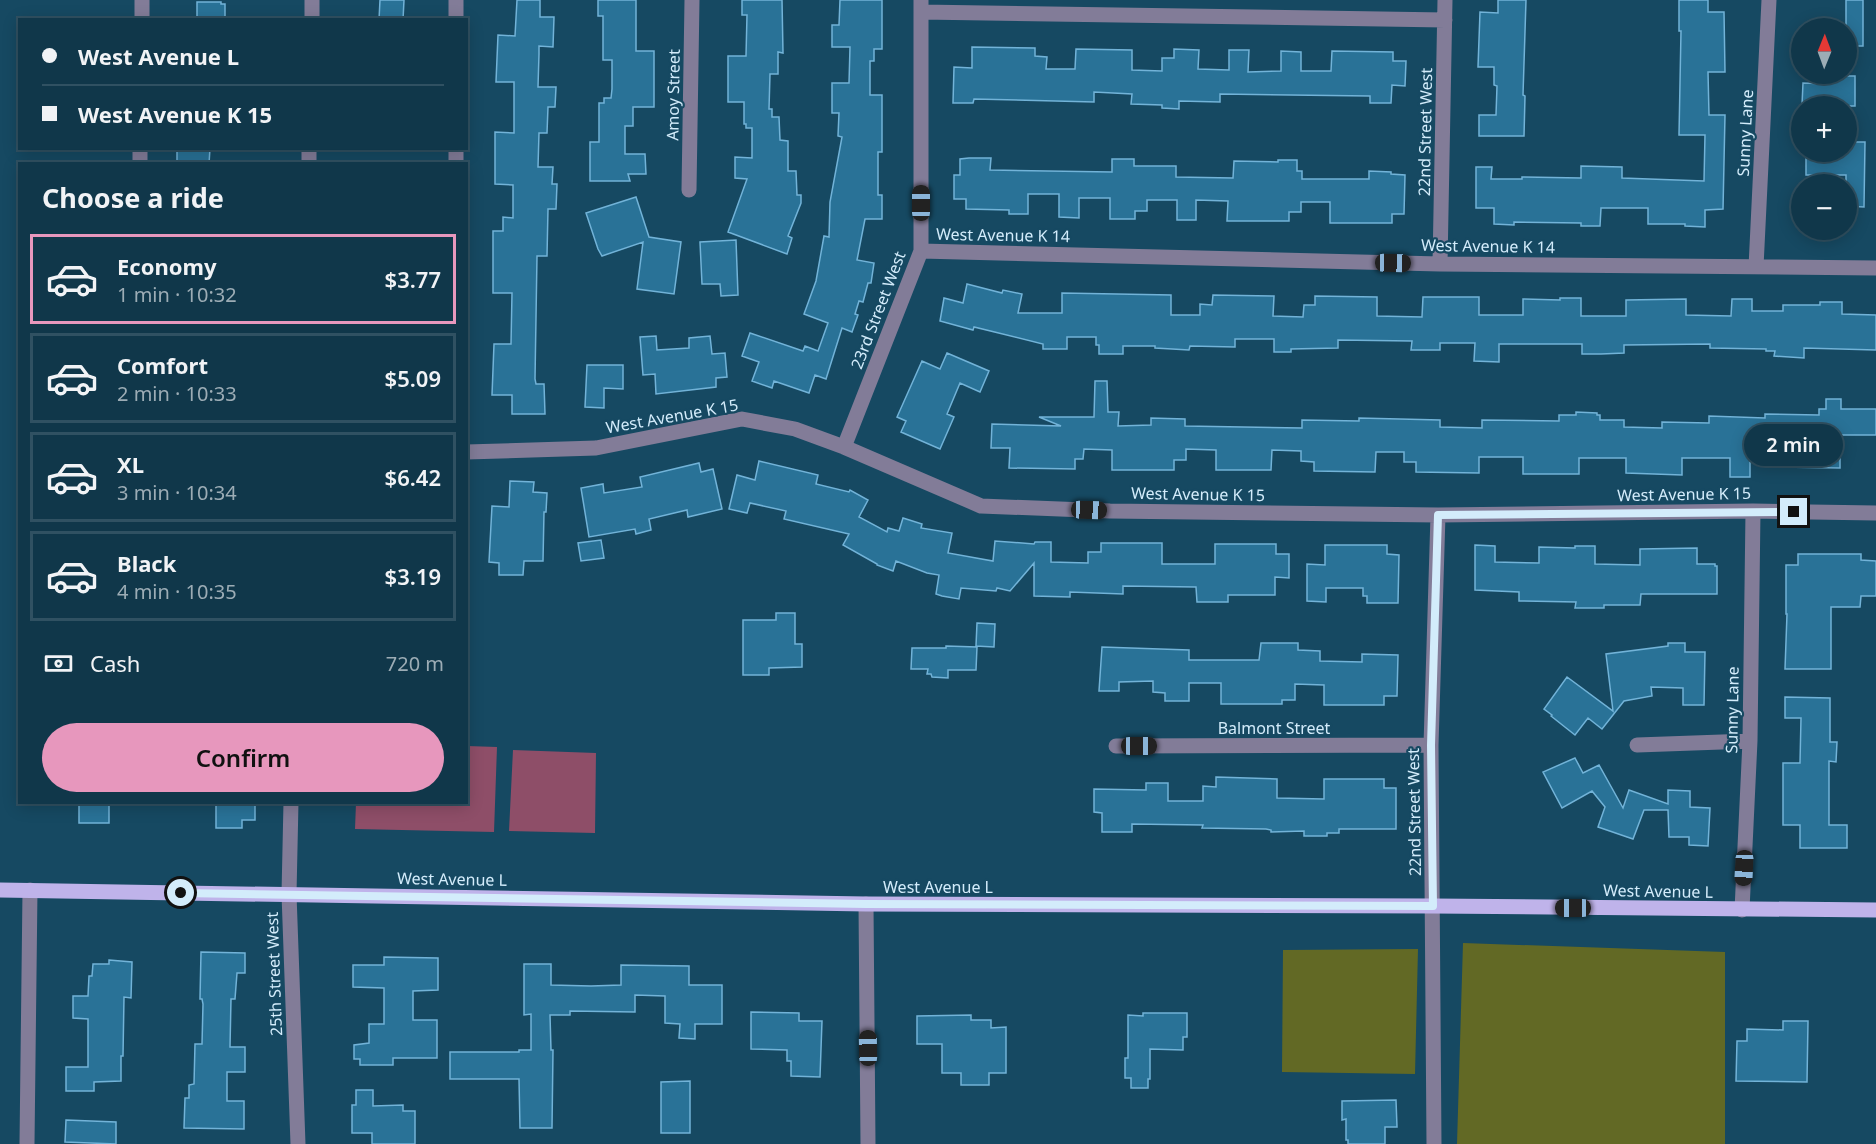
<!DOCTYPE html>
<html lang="en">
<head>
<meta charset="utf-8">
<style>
	body { margin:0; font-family:"Noto Sans",sans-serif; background:#1e4254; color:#f1f3f6; height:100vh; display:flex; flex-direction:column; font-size:22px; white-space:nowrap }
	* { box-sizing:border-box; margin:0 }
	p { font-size:20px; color:#9cacb5 }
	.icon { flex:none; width:33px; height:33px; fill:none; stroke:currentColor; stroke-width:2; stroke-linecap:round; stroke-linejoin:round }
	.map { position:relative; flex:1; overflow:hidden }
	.details { position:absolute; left:18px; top:162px; width:450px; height:642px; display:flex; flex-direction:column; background:#10374a; border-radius:0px; box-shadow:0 3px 15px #0003,0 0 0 2px #305162 }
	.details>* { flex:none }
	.guide { position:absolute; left:18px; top:18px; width:450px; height:132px; border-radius:0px; box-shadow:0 3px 15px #0003,0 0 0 2px #305162; display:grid; align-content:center; height:132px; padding:0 24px; background:#10374a }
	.needle { width:39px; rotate:1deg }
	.tools { position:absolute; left:1791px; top:18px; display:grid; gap:12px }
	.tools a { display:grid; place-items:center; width:66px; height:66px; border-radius:50%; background:#10374a; box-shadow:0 3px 15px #0003,0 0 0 2px #305162; font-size:30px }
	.end { position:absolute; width:27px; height:27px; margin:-14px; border:8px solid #d3ecfb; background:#111; box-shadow:0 0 0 3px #111 }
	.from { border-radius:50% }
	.bubble { position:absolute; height:42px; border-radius:21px; background:#10374a; box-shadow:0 3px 15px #0003,0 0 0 2px #305162; font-size:20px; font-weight:600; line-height:42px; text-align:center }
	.car { position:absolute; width:18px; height:36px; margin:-18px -9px; border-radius:8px; box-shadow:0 0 4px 2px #0007; background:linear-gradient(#222 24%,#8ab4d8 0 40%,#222 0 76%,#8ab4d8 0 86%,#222 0) }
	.guide b { display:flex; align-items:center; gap:21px; height:57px; font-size:22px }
	.guide b+b { border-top:2px solid #305162 }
	.guide i { width:15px; height:15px; background:#f1f3f6 }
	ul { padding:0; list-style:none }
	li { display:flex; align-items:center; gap:18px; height:90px; margin:0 12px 9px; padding:0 12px; border:3px solid #305162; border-radius:0px }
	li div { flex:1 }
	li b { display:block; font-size:22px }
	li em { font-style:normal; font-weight:600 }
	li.selected { border-color:#e797bd }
	li>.icon { width:54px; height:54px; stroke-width:1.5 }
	h2 { padding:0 24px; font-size:27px; line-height:72px }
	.pay { display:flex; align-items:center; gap:15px; height:66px; padding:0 24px; font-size:22px }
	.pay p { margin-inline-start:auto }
	.primary-button { display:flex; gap:12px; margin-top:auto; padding:12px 24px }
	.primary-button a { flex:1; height:69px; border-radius:36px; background:#e797bd; color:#111; font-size:24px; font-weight:600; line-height:69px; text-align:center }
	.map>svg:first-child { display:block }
	.green { fill:#626925 }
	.water { fill:#8e4e68 }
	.building { fill:#297297; stroke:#72b3d8; stroke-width:1.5 }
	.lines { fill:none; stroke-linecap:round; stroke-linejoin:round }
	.minor { stroke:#827c98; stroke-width:15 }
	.major { stroke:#bfb3ea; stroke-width:15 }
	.route { stroke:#d3ecfb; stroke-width:8 }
	.labels { text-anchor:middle; stroke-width:4.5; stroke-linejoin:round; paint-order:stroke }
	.street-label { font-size:16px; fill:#d3ecfb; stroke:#164962 }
</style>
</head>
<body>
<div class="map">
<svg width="1876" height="1144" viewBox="0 0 1876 1144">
	<rect width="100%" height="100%" fill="#164962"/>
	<path class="green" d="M1463,943L1725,952V1144H1457Z
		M1418,949L1415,1074L1282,1072L1283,950Z"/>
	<path class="water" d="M467,746L497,747L494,832L355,829L356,803L466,802Z
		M513,750L596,753L595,833L509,831Z"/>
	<path class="building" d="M380,0H404L403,20H379Z
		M517,0H540V17H554L553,47L539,46V54L538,87H556L555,107H548L547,133H539L538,167H553L552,184H557L556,209H548L547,256H537L535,379L536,384H544L545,414H512V395H492L494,344H511L512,293H493V231H503V217L513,218V185L495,184V132L514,133V82H496L498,35L515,36Z
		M598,0H636V51H654V107H633V126H625V154H645L646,174H628L630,181H590V142H599V103H604V98H611L612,89V60H603V16H598Z
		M742,0H782L783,53L778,52V74H770L769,109H772V117H779L780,140L788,141V171H796L797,195H801V203L788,236L792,238L787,254L728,232L747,179L735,178V157L752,158V128H746V124H744V102H728V56H746L747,15H742Z
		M840,0H882V49H874V61H870V95H882V152H878V195H882V219H865L857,260L874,263L871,283H868L863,302L859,301L855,314L858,315L852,332L842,328L826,379L815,375L809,393L774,381L772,388L752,381L759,362L742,356L750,333L803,351L805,346L818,351L828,323L804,314L816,281L824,236L829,237L830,202L842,137L838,136L839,113H832V83H849L850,47H832V25H839Z
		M1498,0H1526L1523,95L1525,96L1524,136H1479V115H1496L1497,86L1494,85V67H1478L1480,12L1498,13Z
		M1679,0H1708V12H1724L1725,72H1708L1709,115H1725L1723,209L1705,210V227L1685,226V224H1648V208H1601L1600,226H1581V223L1514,222V225L1494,224V208H1476V167H1492L1491,179H1522V177L1581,178V166L1622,167V178L1704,181L1705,135H1679L1681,31H1679Z
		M1846,0H1863V46H1846Z
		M197,2H221V4H225V20H197Z
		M972,47L1035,48V56L1047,57L1046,69H1075L1076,49L1132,50V70L1162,71V58H1174V49L1199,50L1198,69L1229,70V50H1249L1248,72L1281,71V51L1301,52V71H1331L1332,51L1393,52V61H1406L1405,86L1392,85L1391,103H1370V96L1220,94V102L1179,101V109L1162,108V105L1131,104L1132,94L1094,92V102L974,99L973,103H953L954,67L972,68Z
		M1828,76H1855V106H1809V105H1802L1803,83L1828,84Z
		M1846,142H1865L1864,207L1846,206V175H1806V153H1838V152H1846Z
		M177,148H210L209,164H177Z
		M969,158H991L990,170L1112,172V159H1134V166H1176V177L1233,178L1234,161L1278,162V160H1297V171H1302V179H1369V171L1391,172V174L1405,175L1404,214H1392V223H1330V202H1301V212H1289V221H1227L1228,201L1196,200V220H1177V200H1147V211H1135V219H1110V198H1079V218L1059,217V194H1028V214H1009V210L966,209V199H954V175H960V159Z
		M636,197L649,237L681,242L674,294L637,289L643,242L602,256L598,249L586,213Z
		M736,240L738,295L721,296L720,284H702L700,242Z
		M967,284L1002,293L1003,290L1022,294L1018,313H1062V293L1171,295V315H1200V304L1212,305L1213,295L1274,296L1273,316L1303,317L1304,305H1315V296L1377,297V316L1422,317L1423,297H1479V315H1523V299L1560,300V298H1581V316H1626V300L1686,299V315L1731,316L1732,299H1752V311H1783V305H1820V302H1842V314L1876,315V350L1804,348V358L1774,356L1775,351H1766V349L1710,348V344L1624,345V353L1601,354H1582V344H1499V362L1474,361L1475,343H1440V350H1411L1412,341L1338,340V348L1291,349V352H1274V339H1235V347L1190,346L1189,350L1155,348V346H1123V354H1099V345H1096V337H1067V349H1043V344L974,327L973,330L940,321L944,298L963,303Z
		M656,336L657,350L689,348V338L710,336L712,354L725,353L727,377L716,378V387L656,394L655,374L643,375L640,337Z
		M947,353L989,371L980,392L960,383L947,414L954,417L940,449L901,432L906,421L897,417L922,361L940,369Z
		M587,365H623V389L604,388V408L585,407Z
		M1095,381H1107L1108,412H1119L1118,426L1151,425V418L1185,419V426L1302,428V420L1359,421V418L1440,420V427L1482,428V420L1559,421V415H1576V412L1597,413V415H1600V420H1624V427L1662,428V422L1709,423V416L1765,418V414L1819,415V409H1826V399H1841V409H1876V435H1840V468L1781,467V460H1750V477H1730V458H1682V475L1626,473V458H1579V474H1523V457H1479V473L1416,472V462H1404V452H1376L1375,472L1314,471V462L1301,461V451L1272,450L1271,470H1216V450L1186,449V460H1174V470H1112V450L1084,449L1083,459H1075V469L1009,468L1010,448H991L992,424L1061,426L1039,417H1094Z
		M759,461L818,475L816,484L849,492L850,490L868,500L859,517L887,532L888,528L899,531L903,518L922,524L921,528L952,533L948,553L993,561L995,541L1034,544L1035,542H1051V562L1088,563V552H1101V543H1162V564H1215V544H1276V554H1289V578L1275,577V595H1228V602H1197L1196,587L1123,586V594L1070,592V597L1034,596V563L1010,591L997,588L996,591L961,588L959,599L942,596L936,594L939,575L927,573L896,561L893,571L877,565V564L843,545L849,534L784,519L786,511L750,503L747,513L729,509L737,475L755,480Z
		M699,463L701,472L713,469L722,509L688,517L687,510L649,519L651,530L636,534L635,529L589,537L581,488L603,484L604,493L642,487L640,477Z
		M510,481L534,482L533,492L547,493L546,512H544L543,561H524L523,575H499V563L489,562L492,506L509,507Z
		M601,540L604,558L581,561L578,543Z
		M1325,545H1387V554L1399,555L1398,603H1367V596H1363V588H1326V602L1307,601V564L1325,565Z
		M1475,545L1495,546V562L1539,563V547L1575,548V546H1595V564L1640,565V549L1697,548V564H1715V566H1717V594H1641L1640,605H1604V608H1575L1576,602L1519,601V592L1475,590Z
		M1798,554H1861V560L1876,561V596H1861L1860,607H1831V669H1785L1787,614H1786V565H1798Z
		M776,613H795V644H802V667L769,668V675H743V620H776Z
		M977,623L995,624L994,647L976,646Z
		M1261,643H1298V650L1320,651V661L1362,662V654L1398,655L1397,696H1384V705H1324V685L1295,684V700H1282V704H1221V683H1189V701H1165V693L1153,692V681L1119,682V691H1099L1102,647L1189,650V660H1259Z
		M1668,643H1685V652H1705L1704,705H1683V688L1651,687L1652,696L1624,701L1602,729L1588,718L1575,735L1551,716L1552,715L1544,709L1567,677L1613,711L1606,654L1668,646Z
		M946,646L977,647L976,670H948V678L932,677L931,674H927L928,669H911L912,648H946Z
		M1785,697L1830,698V742H1837L1836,762L1829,761V825H1847V848H1800V825H1783V763H1800L1801,718H1785Z
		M1575,758L1583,773L1599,765L1623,808L1629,790L1668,804V790L1690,791V807L1710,808L1708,846L1689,845V837H1669L1668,810H1644L1633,839L1598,827L1605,807L1592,791L1562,808L1543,772Z
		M1216,777L1277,779V798L1324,799V779H1384V788H1396V829H1339V833H1327V836H1304V831L1271,832V830L1266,829L1202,828L1203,825L1132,824V832H1102V813L1094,812V789L1146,790V783H1168V801H1203V786L1216,787Z
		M79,802H109V823H79Z
		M216,802H255V820H242V828H216Z
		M201,952L245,953V973H237L235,999H231L230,1047H245V1072H227V1101H244V1129L184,1128L185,1098H189V1085L194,1084L195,1044H202L203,1004L202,999H200Z
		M384,957L438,958V990L413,991V1020H437V1058H393V1065H360V1059H354V1045L369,1043V1024H384V988L353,987V965H384Z
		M109,960L132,962L131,998L124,997L123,1056H121V1081L94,1082V1091H66V1067H88V1019L73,1018V996H88L89,976H92L93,964H109Z
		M524,964H551V985L591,986L621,985V965L689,966V985H722V1024H695V1039L679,1038L680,1024L665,1023V996L635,995V1012L570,1011V1015H550L551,1050H553L552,1128H520L519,1079H450V1052H519V1050H531V1014L524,1015Z
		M751,1012L799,1013V1021H822L820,1077L791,1076V1061H787V1050L751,1049Z
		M1143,1013H1187V1037H1183V1050L1150,1049V1079H1148V1088H1131V1078H1125V1058H1128V1015L1143,1016Z
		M971,1015V1020H991V1028L1006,1027V1073H989V1085H961V1073H942V1044H917V1016Z
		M1783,1021H1808L1807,1082L1736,1081L1737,1041H1747V1029L1783,1030Z
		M690,1081V1133H661V1082Z
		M356,1090H373V1106L403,1105V1111H415V1144H372V1133H352V1105H356Z
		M1396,1100L1397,1127H1385V1144H1348V1140H1346V1119L1342,1120V1101Z
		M66,1120L116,1122V1144L65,1142Z"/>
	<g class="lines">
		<path class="minor" d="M921,12L1445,20
			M142,20V0
			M312,20V0
			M456,20V0
			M140,164V148
			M309,164V148
			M456,164V148
			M689,190L692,0
			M921,251L1440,264L1876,268
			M1440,264L1445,0
			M1756,267L1769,0
			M844,447L921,251V0
			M466,452L596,448L742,419L795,429L844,447L981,506L1110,511L1438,515L1753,511L1876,513
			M1637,745L1750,741
			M1116,746L1431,745
			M291,802L289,894L298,1144
			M866,904L868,1144
			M1742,910L1750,741L1753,511
			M27,1144L30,890
			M1434,1144L1431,745L1438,515"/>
		<path class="major" d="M0,890L866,904L1433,906L1876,910"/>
	</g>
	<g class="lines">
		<path class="route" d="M181,893L866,904L1433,906L1431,745L1438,515L1794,512"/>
	</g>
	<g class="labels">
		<g class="street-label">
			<text transform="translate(673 95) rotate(-89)" y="6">Amoy Street</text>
			<text transform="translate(1425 132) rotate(-89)" y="6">22nd Street West</text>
			<text transform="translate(1745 133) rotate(-87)" y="6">Sunny Lane</text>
			<text transform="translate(1003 235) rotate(1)" y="6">West Avenue K 14</text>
			<text transform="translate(1488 246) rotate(1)" y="6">West Avenue K 14</text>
			<text transform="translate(878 310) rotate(-69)" y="6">23rd Street West</text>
			<text transform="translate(672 416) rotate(-10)" y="6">West Avenue K 15</text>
			<text transform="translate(1198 494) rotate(1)" y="6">West Avenue K 15</text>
			<text transform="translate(1684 494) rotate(-1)" y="6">West Avenue K 15</text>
			<text transform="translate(1732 710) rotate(-89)" y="6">Sunny Lane</text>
			<text x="1274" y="734">Balmont Street</text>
			<text transform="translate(1414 812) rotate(-91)" y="6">22nd Street West</text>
			<text transform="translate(452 879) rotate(1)" y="6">West Avenue L</text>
			<text x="938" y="893">West Avenue L</text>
			<text transform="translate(1658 891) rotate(1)" y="6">West Avenue L</text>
			<text transform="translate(274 974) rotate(-92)" y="6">25th Street West</text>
		</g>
	</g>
</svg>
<div class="tools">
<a><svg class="needle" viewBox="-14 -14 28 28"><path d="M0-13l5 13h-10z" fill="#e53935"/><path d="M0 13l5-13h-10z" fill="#9cacb5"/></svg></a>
<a>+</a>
<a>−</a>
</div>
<i class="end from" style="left:181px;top:893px"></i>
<i class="end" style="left:1794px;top:512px"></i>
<div class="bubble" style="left:1744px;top:424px;width:99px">2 min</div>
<i class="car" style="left:921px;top:203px;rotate:0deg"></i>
<i class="car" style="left:1393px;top:263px;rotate:91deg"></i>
<i class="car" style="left:1089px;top:510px;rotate:92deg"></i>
<i class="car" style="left:1139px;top:746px;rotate:90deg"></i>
<i class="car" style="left:1744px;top:868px;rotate:183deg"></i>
<i class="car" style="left:1573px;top:908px;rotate:270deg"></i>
<i class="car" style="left:868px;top:1048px;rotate:359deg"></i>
<div class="guide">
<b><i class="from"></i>West Avenue L</b>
<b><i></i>West Avenue K 15</b>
</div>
<section class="details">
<h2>Choose a ride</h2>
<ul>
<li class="selected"><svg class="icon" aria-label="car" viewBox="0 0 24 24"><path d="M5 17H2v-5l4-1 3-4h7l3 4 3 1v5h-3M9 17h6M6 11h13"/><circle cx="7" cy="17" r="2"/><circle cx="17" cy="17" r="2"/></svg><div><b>Economy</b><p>1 min · 10:32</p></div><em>$3.77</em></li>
<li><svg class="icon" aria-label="car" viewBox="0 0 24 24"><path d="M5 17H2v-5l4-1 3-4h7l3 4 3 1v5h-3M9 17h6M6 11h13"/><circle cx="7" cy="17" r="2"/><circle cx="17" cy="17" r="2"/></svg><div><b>Comfort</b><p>2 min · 10:33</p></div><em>$5.09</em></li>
<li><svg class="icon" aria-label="car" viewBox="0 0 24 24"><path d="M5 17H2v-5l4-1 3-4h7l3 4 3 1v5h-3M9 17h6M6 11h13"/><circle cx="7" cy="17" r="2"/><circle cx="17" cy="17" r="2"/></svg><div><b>XL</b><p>3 min · 10:34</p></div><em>$6.42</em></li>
<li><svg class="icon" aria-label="car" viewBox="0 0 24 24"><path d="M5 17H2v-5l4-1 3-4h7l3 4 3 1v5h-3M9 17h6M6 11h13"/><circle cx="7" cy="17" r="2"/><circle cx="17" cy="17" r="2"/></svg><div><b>Black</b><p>4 min · 10:35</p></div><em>$3.19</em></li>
</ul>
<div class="pay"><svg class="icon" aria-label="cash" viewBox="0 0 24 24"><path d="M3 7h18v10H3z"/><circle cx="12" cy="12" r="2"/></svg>Cash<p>720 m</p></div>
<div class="primary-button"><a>Confirm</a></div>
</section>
</div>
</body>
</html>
